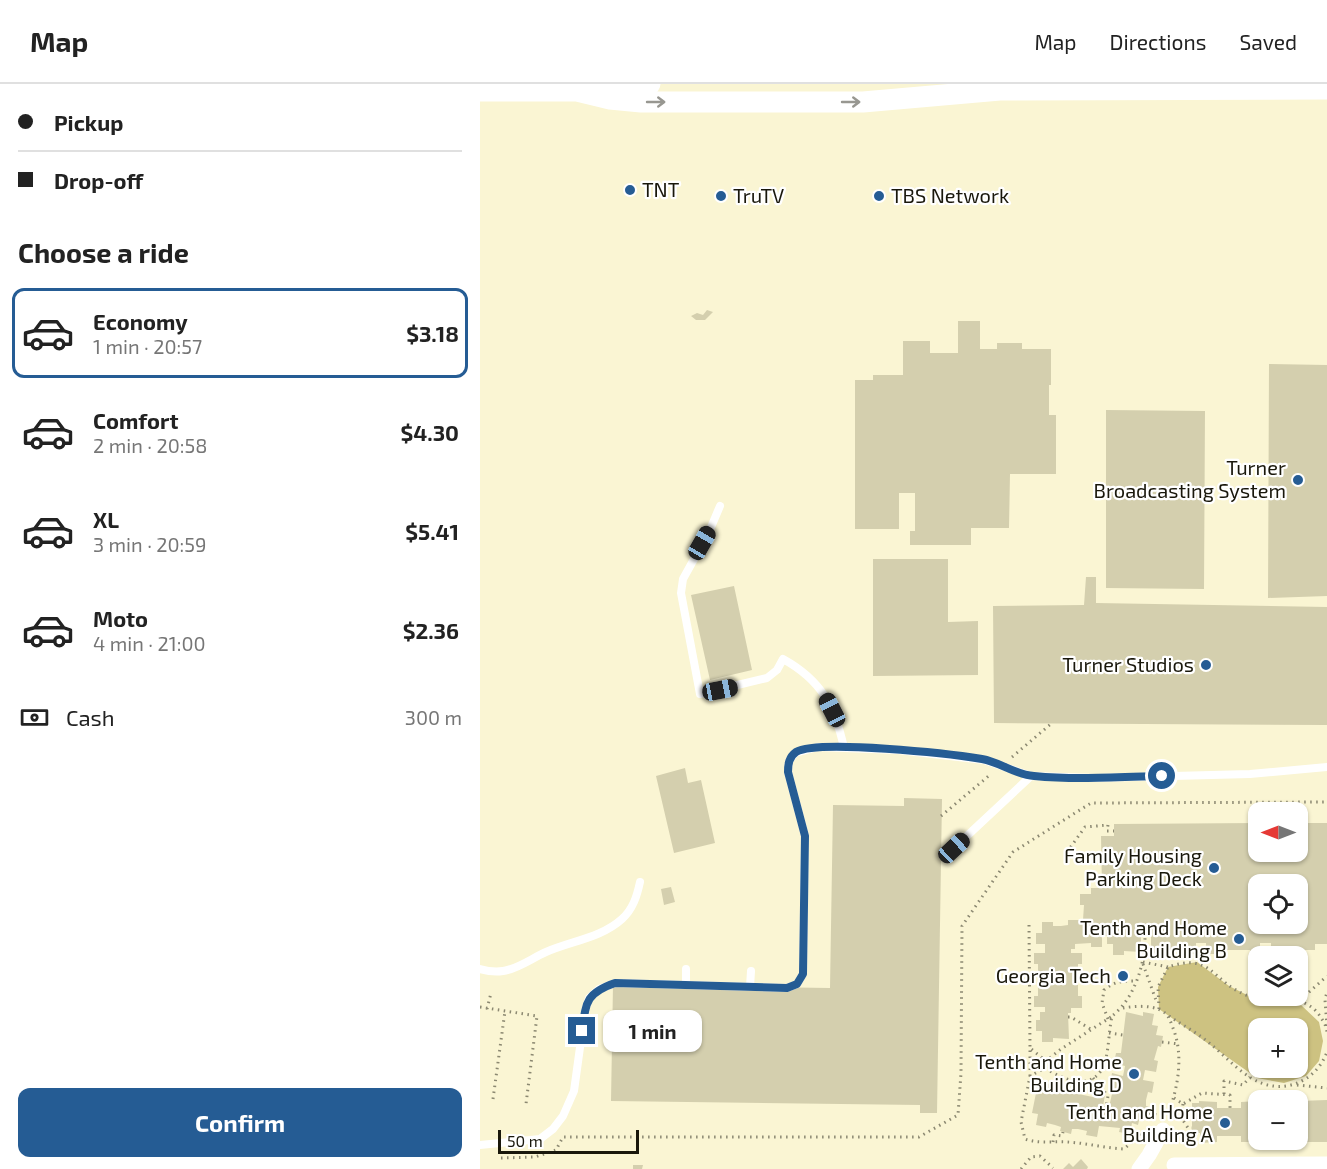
<!DOCTYPE html>
<html lang="en">
<head>
<meta charset="utf-8">
<style>
	body { margin:0; font-family:"Exo 2",sans-serif; background:#f2f2f2; color:#222; height:100vh; display:flex; flex-direction:column; font-size:22px; white-space:nowrap }
	* { box-sizing:border-box; margin:0 }
	p { font-size:20px; color:#767676 }
	.icon { flex:none; width:33px; height:33px; fill:none; stroke:currentColor; stroke-width:2; stroke-linecap:round; stroke-linejoin:round }
	.map { position:relative; flex:1; overflow:hidden }
	.panel { display:flex; flex-direction:column; background:#fff; width:480px }
	.panel>* { flex:none }
	.hud { display:grid; align-content:center; height:132px; padding:0 18px; background:#fff }
	.needle { width:39px; rotate:270deg }
	.fabs { position:absolute; left:768px; top:718px; display:grid; gap:12px }
	.fabs a { display:grid; place-items:center; width:60px; height:60px; border-radius:12px; background:#fff; box-shadow:0 2px 4px #0004; font-size:30px }
	.scale { position:absolute; left:18px; bottom:15px; width:141px; box-sizing:border-box; padding-left:6px; border:3px solid #19170b; border-top:0; font-size:16px; line-height:21px; white-space:nowrap; color:#19170b; -webkit-text-stroke:4px #fff; paint-order:stroke }
	.end { position:absolute; width:27px; height:27px; margin:-14px; border:8px solid #255c94; background:#fff; box-shadow:0 0 0 3px #fff }
	.from { border-radius:50% }
	.bubble { position:absolute; height:42px; border-radius:12px; background:#fff; box-shadow:0 2px 4px #0004; font-size:20px; font-weight:700; line-height:42px; text-align:center }
	.car { position:absolute; width:18px; height:36px; margin:-18px -9px; border-radius:8px; box-shadow:0 0 4px 2px #0007; background:linear-gradient(#222 24%,#8ab4d8 0 40%,#222 0 76%,#8ab4d8 0 86%,#222 0) }
	.hud b { display:flex; align-items:center; gap:21px; height:57px; font-size:22px }
	.hud b+b { border-top:2px solid #e0e0e0 }
	.hud i { width:15px; height:15px; background:#222 }
	ul { padding:0; list-style:none }
	li { display:flex; align-items:center; gap:18px; height:90px; margin:0 12px 9px; padding:0 6px; border:3px solid transparent; border-radius:12px }
	li div { flex:1 }
	li b { display:block; font-size:22px }
	li em { font-style:normal; font-weight:700 }
	li.current { border-color:#255c94 }
	li>.icon { width:54px; height:54px; stroke-width:1.5 }
	h2 { padding:0 18px; font-size:27px; line-height:72px }
	.pay { display:flex; align-items:center; gap:15px; height:66px; padding:0 18px; font-size:22px }
	.pay p { margin-inline-start:auto }
	.cta { display:flex; gap:12px; margin-top:auto; padding:12px 18px }
	.cta a { flex:1; height:69px; border-radius:12px; background:#255c94; color:#fff; font-size:24px; font-weight:700; line-height:69px; text-align:center }
	header { display:flex; align-items:center; gap:36px; box-sizing:border-box; height:84px; padding:0 30px; background:#fff; border-bottom:2px solid #e0e0e0 }
	header strong { font-size:28px }
	nav { display:flex; gap:33px; margin-inline-start:auto; font-size:21px }
	main { display:flex; flex:1; min-height:0 }
	.map>svg:first-child { display:block }
	.green { fill:#cdc281; fill-rule:evenodd }
	.building { fill:#d4cfae; fill-rule:evenodd }
	.lines { fill:none; stroke-linecap:round; stroke-linejoin:round }
	.path { stroke:#8b8871; stroke-width:3; stroke-dasharray:1.5 4.5; stroke-linecap:butt }
	.lane { stroke:#fff; stroke-width:8 }
	.street { stroke:#fff; stroke-width:15 }
	.secondary { stroke:#fff; stroke-width:21 }
	.oneway { stroke:#989791 }
	.route { stroke:#255c94; stroke-width:8 }
	.poi-dot { fill:#255c94; stroke:#fff; stroke-width:2 }
	.labels { text-anchor:middle; stroke-width:4.5; stroke-linejoin:round; paint-order:stroke }
	.poi-label { font-size:20px; fill:#19170b; stroke:#fff; text-anchor:end }
</style>
</head>
<body>
<header>
<strong>Map</strong>
<nav><a>Map</a><a>Directions</a><a>Saved</a></nav>
</header>
<main>
<section class="panel">
<div class="hud">
<b><i class="from"></i>Pickup</b>
<b><i></i>Drop-off</b>
</div>
<h2>Choose a ride</h2>
<ul>
<li class="current"><svg class="icon" aria-label="car" viewBox="0 0 24 24"><path d="M5 17H2v-5l4-1 3-4h7l3 4 3 1v5h-3M9 17h6M6 11h13"/><circle cx="7" cy="17" r="2"/><circle cx="17" cy="17" r="2"/></svg><div><b>Economy</b><p>1 min · 20:57</p></div><em>$3.18</em></li>
<li><svg class="icon" aria-label="car" viewBox="0 0 24 24"><path d="M5 17H2v-5l4-1 3-4h7l3 4 3 1v5h-3M9 17h6M6 11h13"/><circle cx="7" cy="17" r="2"/><circle cx="17" cy="17" r="2"/></svg><div><b>Comfort</b><p>2 min · 20:58</p></div><em>$4.30</em></li>
<li><svg class="icon" aria-label="car" viewBox="0 0 24 24"><path d="M5 17H2v-5l4-1 3-4h7l3 4 3 1v5h-3M9 17h6M6 11h13"/><circle cx="7" cy="17" r="2"/><circle cx="17" cy="17" r="2"/></svg><div><b>XL</b><p>3 min · 20:59</p></div><em>$5.41</em></li>
<li><svg class="icon" aria-label="car" viewBox="0 0 24 24"><path d="M5 17H2v-5l4-1 3-4h7l3 4 3 1v5h-3M9 17h6M6 11h13"/><circle cx="7" cy="17" r="2"/><circle cx="17" cy="17" r="2"/></svg><div><b>Moto</b><p>4 min · 21:00</p></div><em>$2.36</em></li>
</ul>
<div class="pay"><svg class="icon" aria-label="cash" viewBox="0 0 24 24"><path d="M3 7h18v10H3z"/><circle cx="12" cy="12" r="2"/></svg>Cash<p>300 m</p></div>
<div class="cta"><a>Confirm</a></div>
</section>
<div class="map">
<svg width="847" height="1085" viewBox="0 0 847 1085">
	<rect width="100%" height="100%" fill="#faf5d3"/>
	<path class="green" d="M717,878L749,902L781,918L821,921L839,938L843,957L839,977L826,992L804,999L777,994L679,925L678,903L688,883ZM778,945H818V984H778Z"/>
	<path class="building" d="M227,226L233,228L225,236H216L211,232L217,229L223,231Z
		M478,237H500V265H517V259H542V265H571V301H569V331H576V390H530L529,444H491V461H430V447H435V409H419V445H375V296H393V291H423V257H450V269H478Z
		M789,280L847,281V512L788,514Z
		M626,326L725,327L724,505L626,504Z
		M393,475H468V538L498,537V591L393,592Z
		M606,493H616V519L847,523V641L514,639L513,522L604,521Z
		M254,502L272,586L230,596L211,511Z
		M205,684L208,699L221,696L235,759L194,769L176,692Z
		M424,714L462,715L457,1029H440V1021L131,1017L133,901L350,904L353,721L424,722Z
		M778,739V768H818V739H847V860H835V866H802V870H791V859H780V870H770V866H737V870H726V859H716V870H705V866L671,869V852H661V868L644,867V871H633V860H627V852H622V863H611V859L595,860V865H591V869H602V880H598V912H602V924H591V929H588L589,955L573,954V958H562V947H556V936H560V928H565V923H554V912H558V880H554V869H565V860H556V849H562V838H573V842H581L588,841V836H603L604,821H600V810H611V804H622L621,752H634V740ZM778,801H818V840H778Z
		M191,803L195,818L184,821L181,805Z
		M646,928L663,932V928L674,930L672,941L678,942L676,951L683,952L681,963L678,962L674,976L678,977L676,988L665,986L663,996L674,998L672,1009L668,1008L666,1016V1022L670,1023L668,1034L660,1032L658,1041L652,1039L650,1050L639,1048L640,1044L619,1042L617,1053L606,1051L607,1047L598,1045H592L591,1050L580,1047L581,1043L575,1041L567,1039L566,1043L556,1041L558,1030L552,1029L556,1009L562,1010L564,999L575,1001L574,1005L613,1013L614,1009L625,1011L623,1022L629,1023L634,1001L630,1000L632,989L643,992L645,982L634,979L636,969H641Z
		M847,1016V1058H820V1052H818V1023H819V1017Z
		M719,1017L737,1018V1024H761V1018L778,1017V1056H788V1058H761V1052H737V1058L720,1059V1049H712V1019H719Z
		M601,1075L608,1083L607,1085H583L589,1079L593,1083Z
		M153,1081H163L162,1085H153Z"/>
	<g class="lines">
		<path class="path" d="M532,673L572,639
			M461,732L511,690
			M587,768L605,743L628,741L627,747H634
			M549,841L550,964
			M663,878L688,883
			M663,880L677,919
			M820,916L847,892
			M0,923L57,932L46,1020
			M643,924C654,922 670,921 680,926C688,929 690,936 693,944C704,972 698,1003 688,1031
			M7,925L11,909
			M679,925L678,903L688,883C732,868 731,897 766,911C791,920 822,906 840,932C843,937 847,942 847,949
			M689,932C702,941 716,948 728,958C742,969 755,984 771,994C800,1012 835,1000 847,968
			M588,933H591L612,946
			M628,935L622,919L624,906C635,897 642,897 655,897
			M847,942L845,916L847,908
			M629,949L643,951
			M682,958L699,960
			M565,984L566,977L581,965L631,933
			M550,992V964L566,977
			M613,994L628,1012L626,1023
			M817,1001L847,1004
			M592,1008L593,998
			M744,1010V997L763,1001L770,993
			M694,1014L703,1020L722,1009L750,1011V1024
			M13,1015L25,927
			M703,1020L701,1033L708,1044H712
			M669,1029L677,1031
			M661,1050L644,1065C625,1064 606,1059 587,1058C573,1057 559,1060 545,1055L541,1038L550,992L565,984C586,998 618,1009 626,974C629,961 629,946 632,932C655,914 665,880 665,852
			M573,1058L574,1051L582,1052L583,1048
			M21,1074L55,1073L76,1066L83,1053H439L478,1031L481,989L482,842L533,768L611,719L847,718
			M541,1085L551,1073L560,1072L573,1084"/>
		<path class="lane" d="M240,422L229,448L203,495L201,509L220,610L287,594L297,586L303,575C341,596 355,622 364,664
			M474,764L551,692
			M0,885C7,887 16,888 23,887C38,885 52,874 66,868C91,857 121,854 142,835C153,825 157,812 160,798
			M206,885V901
			M270,903L271,887
			M0,1061L60,1055L73,1045L83,1032L94,1007L105,927L109,914L119,905L135,899L307,904L317,900L323,890L325,752L308,688L309,677L315,669L338,663L418,666L504,676L551,692L616,694L770,690L847,683"/>
		<path class="street" d="M694,1081L847,1080
			M659,1085L669,1071L683,1046"/>
		<path class="secondary" d="M0,7H97L170,0
			M97,7L130,15L161,18H383L520,6L847,5"/>
	</g>
	<defs><path id="oneway-shaft" d="M-6 0H5M1.5-3L5.5 0L1.5 3" fill="none" stroke-width="1.6" stroke-linecap="round" stroke-linejoin="round" transform="scale(1.5)"/></defs>
	<g class="oneway">
		<use href="#oneway-shaft" transform="translate(176 18)"/>
		<use href="#oneway-shaft" transform="translate(371 18)"/>
	</g>
	<g class="lines">
		<path class="route" d="M102,947C106,918 106,909 135,899L307,904L317,900L323,890L325,752L308,688C308,680 309,673 316,668C338,655 472,670 502,675C520,678 536,691 554,692C596,696 639,693 682,692"/>
	</g>
	<g class="poi-dot">
		<circle cx="150" cy="106" r="6"/>
		<circle cx="241" cy="112" r="6"/>
		<circle cx="399" cy="112" r="6"/>
		<circle cx="818" cy="396" r="6"/>
		<circle cx="726" cy="581" r="6"/>
		<circle cx="734" cy="784" r="6"/>
		<circle cx="759" cy="855" r="6"/>
		<circle cx="643" cy="892" r="6"/>
		<circle cx="654" cy="990" r="6"/>
		<circle cx="745" cy="1039" r="6"/>
	</g>
	<g class="labels">
		<g class="poi-label">
			<text x="162" y="113" text-anchor="start">TNT</text>
			<text x="253" y="119" text-anchor="start">TruTV</text>
			<text x="411" y="119" text-anchor="start">TBS Network</text>
			<text x="806" y="391">Turner<tspan x="806" dy="23">Broadcasting System</tspan></text>
			<text x="714" y="588">Turner Studios</text>
			<text x="722" y="779">Family Housing<tspan x="722" dy="23">Parking Deck</tspan></text>
			<text x="747" y="851">Tenth and Home<tspan x="747" dy="23">Building B</tspan></text>
			<text x="631" y="899">Georgia Tech</text>
			<text x="642" y="985">Tenth and Home<tspan x="642" dy="23">Building D</tspan></text>
			<text x="733" y="1035">Tenth and Home<tspan x="733" dy="23">Building A</tspan></text>
		</g>
	</g>
</svg>
<div class="fabs">
<a><svg class="needle" viewBox="-14 -14 28 28"><path d="M0-13l5 13h-10z" fill="#e53935"/><path d="M0 13l5-13h-10z" fill="#767676"/></svg></a>
<a><svg class="icon" aria-label="locate" viewBox="0 0 24 24"><circle cx="12" cy="12" r="6"/><path d="M12 2v4M12 18v4M2 12h4M18 12h4"/></svg></a>
<a><svg class="icon" aria-label="layers" viewBox="0 0 24 24"><path d="M12 4l9 5-9 5-9-5zM3 14l9 5 9-5"/></svg></a>
<a>+</a>
<a>−</a>
</div>
<div class="scale">50 m</div>
<i class="end from" style="left:682px;top:692px"></i>
<i class="end" style="left:102px;top:947px"></i>
<div class="bubble" style="left:123px;top:926px;width:99px">1 min</div>
<i class="car" style="left:222px;top:459px;rotate:30deg"></i>
<i class="car" style="left:240px;top:606px;rotate:79deg"></i>
<i class="car" style="left:352px;top:626px;rotate:333deg"></i>
<i class="car" style="left:474px;top:764px;rotate:47deg"></i>
</div>
</main>
</body>
</html>
